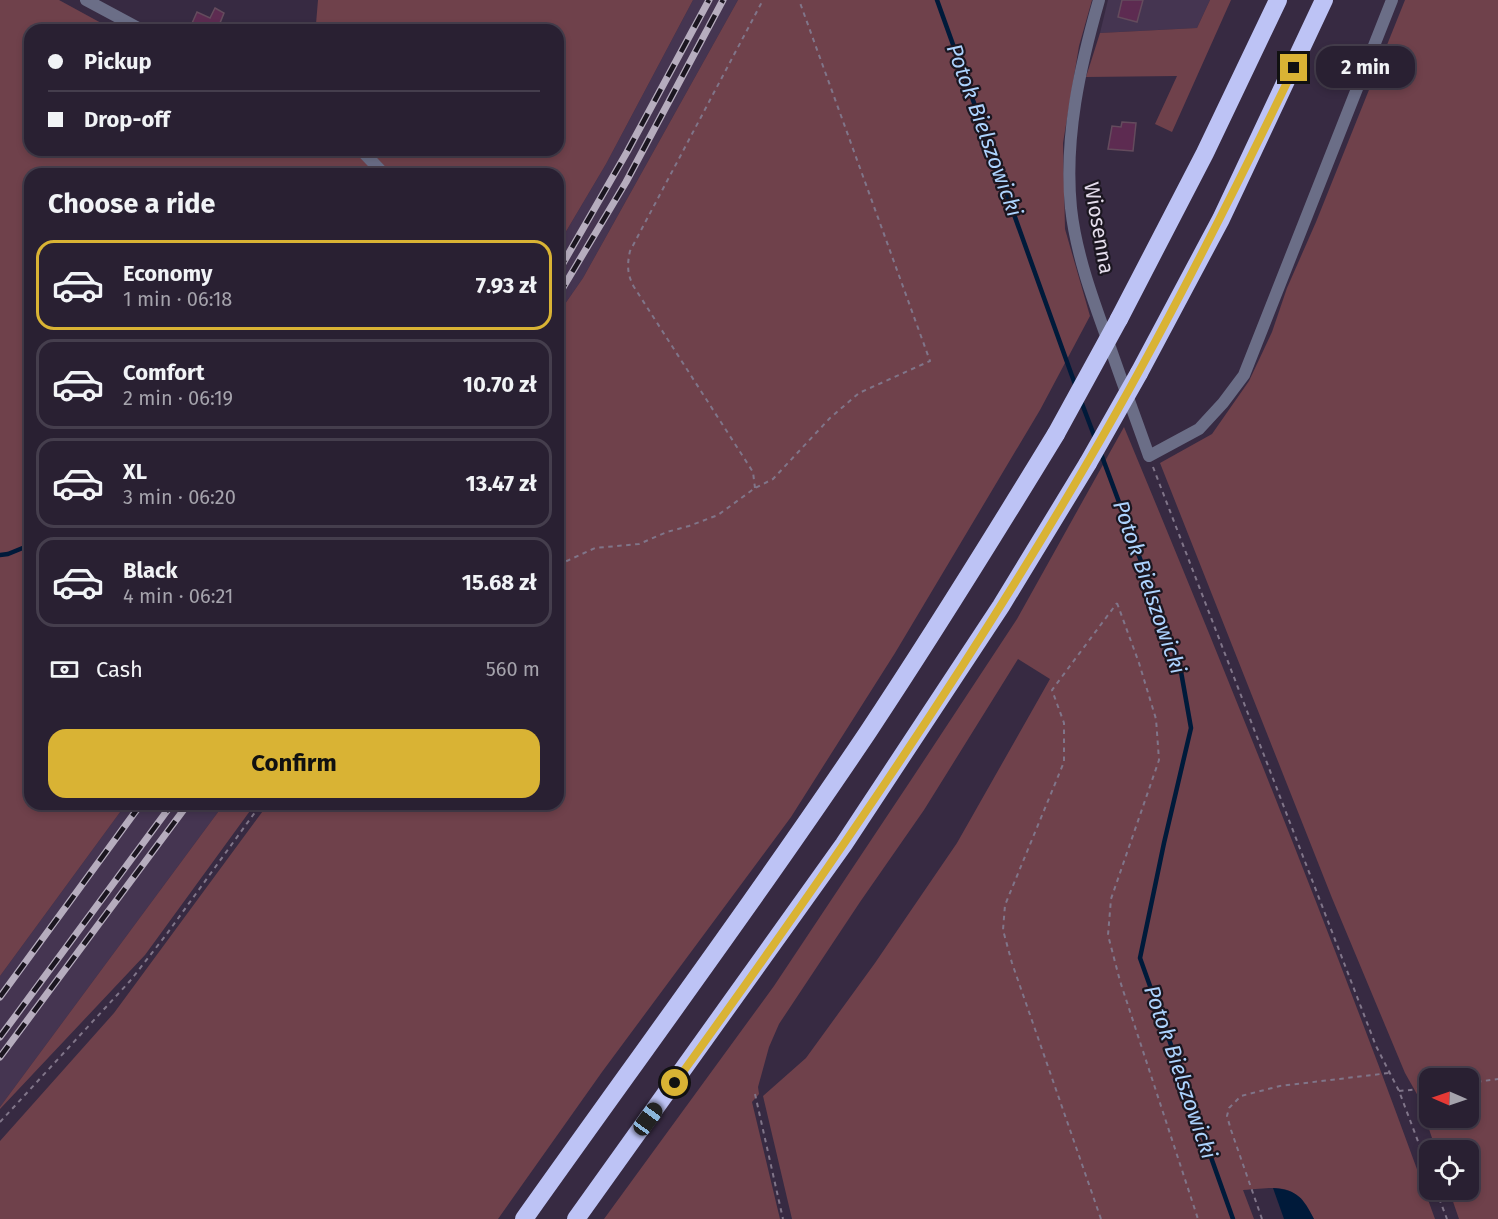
<!DOCTYPE html>
<html lang="en">
<head>
<meta charset="utf-8">
<style>
	body { margin:0; font-family:"Fira Sans",sans-serif; background:#31283a; color:#f1f3f6; height:100vh; display:flex; flex-direction:column; font-size:22px; white-space:nowrap }
	* { box-sizing:border-box; margin:0 }
	p { font-size:20px; color:#a5a3ac }
	.icon { flex:none; width:33px; height:33px; fill:none; stroke:currentColor; stroke-width:2; stroke-linecap:round; stroke-linejoin:round }
	.map { position:relative; flex:1; overflow:hidden }
	.details { position:absolute; left:24px; top:168px; width:540px; height:642px; display:flex; flex-direction:column; background:#292032; border-radius:18px; box-shadow:0 3px 9px #0003,0 0 0 2px #453e4d }
	.details>* { flex:none }
	.guide { position:absolute; left:24px; top:24px; width:540px; height:132px; border-radius:18px; box-shadow:0 3px 9px #0003,0 0 0 2px #453e4d; display:grid; align-content:center; height:132px; padding:0 24px; background:#292032 }
	.needle { width:39px; rotate:272deg }
	.tools { position:absolute; left:1419px; top:1068px; display:grid; gap:12px }
	.tools a { display:grid; place-items:center; width:60px; height:60px; border-radius:12px; background:#292032; box-shadow:0 3px 9px #0003,0 0 0 2px #453e4d; font-size:30px }
	.end { position:absolute; width:27px; height:27px; margin:-14px; border:8px solid #d9b334; background:#111; box-shadow:0 0 0 3px #111 }
	.from { border-radius:50% }
	.bubble { position:absolute; height:42px; border-radius:18px; background:#292032; box-shadow:0 3px 9px #0003,0 0 0 2px #453e4d; font-size:20px; font-weight:700; line-height:42px; text-align:center }
	.car { position:absolute; width:18px; height:36px; margin:-18px -9px; border-radius:8px; box-shadow:0 0 4px 2px #0007; background:linear-gradient(#222 24%,#8ab4d8 0 40%,#222 0 76%,#8ab4d8 0 86%,#222 0) }
	.guide b { display:flex; align-items:center; gap:21px; height:57px; font-size:22px }
	.guide b+b { border-top:2px solid #453e4d }
	.guide i { width:15px; height:15px; background:#f1f3f6 }
	ul { padding:0; list-style:none }
	li { display:flex; align-items:center; gap:18px; height:90px; margin:0 12px 9px; padding:0 12px; border:3px solid #453e4d; border-radius:18px }
	li div { flex:1 }
	li b { display:block; font-size:22px }
	li em { font-style:normal; font-weight:700 }
	li.active { border-color:#d9b334 }
	li>.icon { width:54px; height:54px; stroke-width:1.5 }
	h2 { padding:0 24px; font-size:27px; line-height:72px }
	.pay { display:flex; align-items:center; gap:15px; height:66px; padding:0 24px; font-size:22px }
	.pay p { margin-inline-start:auto }
	.primary-button { display:flex; gap:12px; margin-top:auto; padding:12px 24px }
	.primary-button a { flex:1; height:69px; border-radius:18px; background:#d9b334; color:#111; font-size:24px; font-weight:700; line-height:69px; text-align:center }
	.map>svg:first-child { display:block }
	.built { fill:#453551 }
	.green { fill:#6f414b; fill-rule:evenodd }
	.water { fill:#001a3a }
	.lines { fill:none; stroke-linecap:round; stroke-linejoin:round }
	.stream { stroke:#001a3a; stroke-width:4.5 }
	.building { fill:#5d2b51; stroke:#644b5d; stroke-width:1.5 }
	.path { stroke:#807589; stroke-width:2; stroke-dasharray:4.5 4.5; stroke-linecap:butt }
	.street { stroke:#6b6e87; stroke-width:12 }
	.highway { stroke:#bdc3f5; stroke-width:18 }
	.rail-casing { stroke:#b6adbe; stroke-width:7 }
	.rail { stroke:#1b1620; stroke-width:4.5; stroke-dasharray:14; stroke-linecap:butt }
	.highway-bridge { stroke:#bdc3f5; stroke-width:18 }
	.route { stroke:#d9b334; stroke-width:8 }
	.labels { text-anchor:middle; stroke-width:4.5; stroke-linejoin:round; paint-order:stroke }
	.street-label { font-size:21px; fill:#e5ddec; stroke:#1b1620 }
	.water-label { font-size:22px; font-style:italic; fill:#add3fe; stroke:#1b1620 }
</style>
</head>
<body>
<div class="map">
<svg width="1498" height="1219" viewBox="0 0 1498 1219">
	<rect width="100%" height="100%" fill="#372a42"/>
	<path class="built" d="M693,0H738L583,278L558,314V245L606,164Z
		M1108,0H1210L1197,28L1100,33Z
		M126,804H224L0,1107V976Z"/>
	<path class="green" d="M0,0H59L114,30H30V150H558V30H502V27L462,30H322L316,24L318,0H693L606,164L558,245V174H30V804H126L0,976Z
		M738,0H1092L1079,46L1063,143L1065,229L1090,316L1040,410L895,653L791,817L602,1072L498,1219H0V1141L114,1013L268,804H558V314L583,278Z
		M1210,0H1231L1172,132L1155,124L1177,76L1086,77L1100,33L1197,28Z
		M1405,0H1498V1219H1459L1449,1190H1468V1150H1436L1418,1096L1405,1073L1332,898L1160,463L1212,434L1249,381L1272,332L1287,288L1316,222ZM1430,1078H1468V1118H1430Z
		M1124,427C1233,689 1339,952 1435,1219H1314C1294,1182 1282,1187 1243,1190L1254,1219H792L763,1096L806,1058L875,963L957,843L1050,679L1018,659L924,810L860,902L779,1024L769,1047L758,1087L759,1094L752,1102L780,1219H604L774,986L915,774L1017,619Z
		M224,804H255L145,955L0,1109V1107Z"/>
	<path class="water" d="M1273,1188C1298,1190 1303,1198 1314,1219H1284Z"/>
	<g class="lines">
		<path class="stream" d="M937,0L1076,387
			M1081,401L1095,438
			M1100,451L1180,666L1191,728L1164,843L1140,958L1233,1219
			M0,555L8,554L30,545"/>
	</g>
	<path class="building" d="M1122,0H1143L1137,22L1118,17Z
		M215,8L224,13L220,23L234,30H189L197,12L210,18Z
		M1122,122L1136,123L1133,151L1108,149L1112,126L1121,127Z"/>
	<g class="lines">
		<path class="path" d="M1153,467L1376,1046L1399,1091L1430,1173
			M755,488L753,472L634,287C627,274 627,265 630,251L763,0
			M558,565L595,548L639,544L667,532L689,526L718,515L755,488L773,479L830,418L859,393L930,361L799,0
			M1117,603L1139,663L1156,719L1159,760L1111,899L1108,935L1120,981L1198,1219
			M1468,1083L1498,1079
			M1399,1091L1430,1088
			M755,1094L783,1219
			M0,1122L130,981L166,935L261,804
			M1436,1190L1447,1219
			M1101,1219L1012,963L1003,930L1005,905L1064,762V723L1052,690L1117,603
			M1262,1219L1231,1130L1227,1116L1229,1108L1241,1096L1280,1086L1389,1073"/>
		<path class="street" d="M86,0L142,30
			M1099,0C1080,66 1064,138 1071,208C1076,254 1093,300 1109,344C1122,382 1136,419 1149,456L1199,429L1223,403L1244,375L1392,0
			M361,150L384,174"/>
		<path class="highway" d="M1119,319L1205,153L1278,0
			M1139,373L1221,219L1324,0
			M524,1219C639,1057 757,897 868,732C933,634 995,534 1056,434
			M576,1219L844,844L1001,606L1088,463"/>
		<defs>
			<path id="rail" d="M558,272L627,152L709,0
				M558,296L626,182L723,0
				M0,997L141,804
				M0,1037L172,804
				M0,1057L188,804"/>
		</defs>
		<use href="#rail" class="rail-casing"/>
		<use href="#rail" class="rail"/>
		<path class="highway-bridge" d="M1056,434L1119,319
			M1088,463L1139,373"/>
	</g>
	<g class="lines">
		<path class="route" d="M675,1083C820,882 961,679 1086,465C1162,336 1229,203 1294,68"/>
	</g>
	<g class="labels">
		<g class="street-label">
			<text transform="translate(1099 228) rotate(80)" y="7">Wiosenna</text>
		</g>
		<g class="water-label">
			<text transform="translate(985 130) rotate(70)" y="8">Potok Bielszowicki</text>
			<text transform="translate(1150 587) rotate(71)" y="8">Potok Bielszowicki</text>
			<text transform="translate(1181 1072) rotate(71)" y="8">Potok Bielszowicki</text>
		</g>
	</g>
</svg>
<div class="tools">
<a><svg class="needle" viewBox="-14 -14 28 28"><path d="M0-13l5 13h-10z" fill="#e53935"/><path d="M0 13l5-13h-10z" fill="#a5a3ac"/></svg></a>
<a><svg class="icon" aria-label="locate" viewBox="0 0 24 24"><circle cx="12" cy="12" r="6"/><path d="M12 2v4M12 18v4M2 12h4M18 12h4"/></svg></a>
</div>
<i class="end from" style="left:675px;top:1083px"></i>
<i class="end" style="left:1294px;top:68px"></i>
<div class="bubble" style="left:1316px;top:46px;width:99px">2 min</div>
<i class="car" style="left:648px;top:1119px;rotate:36deg"></i>
<div class="guide">
<b><i class="from"></i>Pickup</b>
<b><i></i>Drop-off</b>
</div>
<section class="details">
<h2>Choose a ride</h2>
<ul>
<li class="active"><svg class="icon" aria-label="car" viewBox="0 0 24 24"><path d="M5 17H2v-5l4-1 3-4h7l3 4 3 1v5h-3M9 17h6M6 11h13"/><circle cx="7" cy="17" r="2"/><circle cx="17" cy="17" r="2"/></svg><div><b>Economy</b><p>1 min · 06:18</p></div><em>7.93 zł</em></li>
<li><svg class="icon" aria-label="car" viewBox="0 0 24 24"><path d="M5 17H2v-5l4-1 3-4h7l3 4 3 1v5h-3M9 17h6M6 11h13"/><circle cx="7" cy="17" r="2"/><circle cx="17" cy="17" r="2"/></svg><div><b>Comfort</b><p>2 min · 06:19</p></div><em>10.70 zł</em></li>
<li><svg class="icon" aria-label="car" viewBox="0 0 24 24"><path d="M5 17H2v-5l4-1 3-4h7l3 4 3 1v5h-3M9 17h6M6 11h13"/><circle cx="7" cy="17" r="2"/><circle cx="17" cy="17" r="2"/></svg><div><b>XL</b><p>3 min · 06:20</p></div><em>13.47 zł</em></li>
<li><svg class="icon" aria-label="car" viewBox="0 0 24 24"><path d="M5 17H2v-5l4-1 3-4h7l3 4 3 1v5h-3M9 17h6M6 11h13"/><circle cx="7" cy="17" r="2"/><circle cx="17" cy="17" r="2"/></svg><div><b>Black</b><p>4 min · 06:21</p></div><em>15.68 zł</em></li>
</ul>
<div class="pay"><svg class="icon" aria-label="cash" viewBox="0 0 24 24"><path d="M3 7h18v10H3z"/><circle cx="12" cy="12" r="2"/></svg>Cash<p>560 m</p></div>
<div class="primary-button"><a>Confirm</a></div>
</section>
</div>
</body>
</html>
